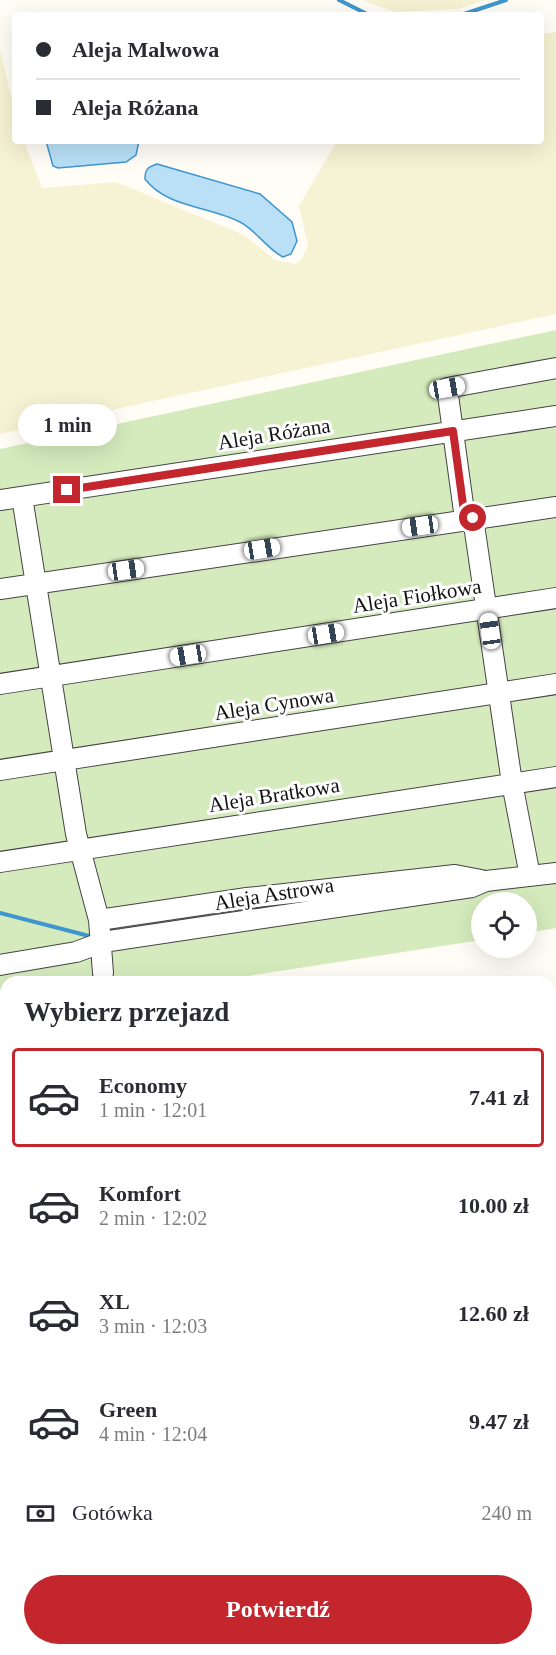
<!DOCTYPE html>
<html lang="pl">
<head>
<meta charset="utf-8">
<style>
	body { margin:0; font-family:Georgia,serif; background:#f2f2f3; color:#2b2b33; height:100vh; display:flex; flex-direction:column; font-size:22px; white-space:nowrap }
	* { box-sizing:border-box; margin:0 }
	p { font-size:20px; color:#7c7c81 }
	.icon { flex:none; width:33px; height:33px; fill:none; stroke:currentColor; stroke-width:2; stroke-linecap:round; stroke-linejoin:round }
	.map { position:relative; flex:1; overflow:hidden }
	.drawer { position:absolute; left:0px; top:976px; width:556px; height:680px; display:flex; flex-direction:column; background:#fff; border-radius:18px 18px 0 0; box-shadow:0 6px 24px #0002 }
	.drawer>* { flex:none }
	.top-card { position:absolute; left:12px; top:12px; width:532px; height:132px; border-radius:6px; box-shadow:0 6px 24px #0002; display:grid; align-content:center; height:132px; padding:0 24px; background:#fff }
	.buttons { position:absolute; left:471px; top:892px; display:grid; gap:12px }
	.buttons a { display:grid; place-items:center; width:66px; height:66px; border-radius:50%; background:#fff; box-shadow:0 6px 24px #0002; font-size:30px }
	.end { position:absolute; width:27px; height:27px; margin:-14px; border:8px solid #c4262e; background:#fff; box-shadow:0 0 0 3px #fff }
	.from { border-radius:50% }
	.bubble { position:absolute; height:42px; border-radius:21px; background:#fff; box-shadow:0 6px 24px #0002; font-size:20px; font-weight:700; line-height:42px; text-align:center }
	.car { position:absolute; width:18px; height:36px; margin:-18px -9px; border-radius:8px; box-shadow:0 0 4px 2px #0007; background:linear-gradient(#fff 24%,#345 0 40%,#fff 0 76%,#345 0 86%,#fff 0) }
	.top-card b { display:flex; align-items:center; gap:21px; height:57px; font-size:22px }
	.top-card b+b { border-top:2px solid #e1e1e2 }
	.top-card i { width:15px; height:15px; background:#2b2b33 }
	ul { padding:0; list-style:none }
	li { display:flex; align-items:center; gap:18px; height:99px; margin:0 12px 9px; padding:0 12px; border:3px solid transparent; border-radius:6px }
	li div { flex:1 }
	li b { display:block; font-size:22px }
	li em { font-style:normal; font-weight:700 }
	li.current { border-color:#c4262e }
	li>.icon { width:54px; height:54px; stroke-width:1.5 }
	h2 { padding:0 24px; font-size:27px; line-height:72px }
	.pay { display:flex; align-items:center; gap:15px; height:66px; padding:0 24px; font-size:22px }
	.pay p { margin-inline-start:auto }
	.cta { display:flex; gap:12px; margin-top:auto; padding:12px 24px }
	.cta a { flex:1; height:69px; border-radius:36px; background:#c4262e; color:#fff; font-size:24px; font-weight:700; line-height:69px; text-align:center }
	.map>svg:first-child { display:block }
	.farmland { fill:#f6f3d4 }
	.green { fill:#d5ebbd }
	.pitch { fill:#e6f2cf }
	.water { fill:#b9e0f7; stroke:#3f96cf; stroke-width:1.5 }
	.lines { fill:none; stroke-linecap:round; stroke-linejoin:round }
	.stream { stroke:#3f96cf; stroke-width:4 }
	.minor-casing { stroke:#444; stroke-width:22 }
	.path { stroke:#333; stroke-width:2; stroke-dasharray:6 3; stroke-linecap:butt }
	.minor { stroke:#fff; stroke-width:20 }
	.route { stroke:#c4262e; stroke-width:8 }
	.labels { text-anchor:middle; stroke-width:6; stroke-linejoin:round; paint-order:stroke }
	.street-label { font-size:21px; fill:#111; stroke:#fff }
</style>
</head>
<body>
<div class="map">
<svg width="556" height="1655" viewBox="0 0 556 1655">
	<rect width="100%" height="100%" fill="#fffdf5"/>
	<path class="farmland" d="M362,0H485L458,9L395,12Z
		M556,32V314L0,434V48L15,114V141H24L42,188L116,182L244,235L275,260L295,264L302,259L308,245L299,206L337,141H542V34Z"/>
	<path class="green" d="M556,330V928L527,933L526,903H482L481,940L209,982H6V1011L0,1012V449Z
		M7,1650H98L62,1655H8Z"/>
	<path class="pitch" d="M6,1420V1522L0,1523V1421Z"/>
	<path class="water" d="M46,141H139L136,155L126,162L58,168L53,166Z
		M157,164L260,194L292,222L297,241L291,254L283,257C267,249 257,231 240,222C210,206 167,208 145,179C145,169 148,167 157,164Z"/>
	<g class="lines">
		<path class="stream" d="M339,0L369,15
			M461,15L506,0
			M0,913L93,937"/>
		<defs>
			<path id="minor" d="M22,497L76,834L99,920L103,973
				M0,500L556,416
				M473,518L512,783L530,876
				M465,519L447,388L556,368
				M0,589L556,507
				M0,684L556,598
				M0,770L556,684
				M0,862L556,777
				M99,920L247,898L455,875L481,880
				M0,965L76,952L103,942L472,887L486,881L556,873
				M550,1083L556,1086
				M0,1163L6,1162
				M550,1265L556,1259
				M0,1315L6,1314
				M550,1509L556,1508
				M106,1650L107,1655
				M193,1655L197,1650"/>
		</defs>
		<use href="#minor" class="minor-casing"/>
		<path class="path" d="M550,1337L556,1342
			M0,1551L6,1550
			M79,1655L91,1653"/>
		<use href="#minor" class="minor"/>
	</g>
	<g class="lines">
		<path class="route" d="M67,490L453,431L465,519L473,518"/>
	</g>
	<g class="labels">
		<g class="street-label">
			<text transform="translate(274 434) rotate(-9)" y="7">Aleja Różana</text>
			<text transform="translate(417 596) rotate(-9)" y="7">Aleja Fiołkowa</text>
			<text transform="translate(274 704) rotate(-9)" y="7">Aleja Cynowa</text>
			<text transform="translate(274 795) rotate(-9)" y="7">Aleja Bratkowa</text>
			<text transform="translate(274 894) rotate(-9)" y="7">Aleja Astrowa</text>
		</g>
	</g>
</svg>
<div class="buttons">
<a><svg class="icon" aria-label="locate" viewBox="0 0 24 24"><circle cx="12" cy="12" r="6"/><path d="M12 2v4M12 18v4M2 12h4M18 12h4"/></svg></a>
</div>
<i class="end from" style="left:473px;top:518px"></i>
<i class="end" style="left:67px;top:490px"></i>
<div class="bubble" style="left:18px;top:404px;width:99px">1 min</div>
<i class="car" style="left:447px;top:388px;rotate:80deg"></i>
<i class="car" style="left:420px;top:526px;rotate:262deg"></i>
<i class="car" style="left:262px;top:549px;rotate:81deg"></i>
<i class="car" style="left:126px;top:570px;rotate:82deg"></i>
<i class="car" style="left:490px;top:631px;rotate:352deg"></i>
<i class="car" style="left:326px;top:634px;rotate:81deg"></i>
<i class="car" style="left:188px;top:655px;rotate:261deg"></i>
<div class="top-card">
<b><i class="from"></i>Aleja Malwowa</b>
<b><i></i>Aleja Różana</b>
</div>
<section class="drawer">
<h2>Wybierz przejazd</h2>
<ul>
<li class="current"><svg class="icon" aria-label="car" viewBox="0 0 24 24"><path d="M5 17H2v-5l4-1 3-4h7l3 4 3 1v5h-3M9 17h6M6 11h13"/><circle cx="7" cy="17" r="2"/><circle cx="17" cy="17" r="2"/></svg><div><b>Economy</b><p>1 min · 12:01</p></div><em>7.41 zł</em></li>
<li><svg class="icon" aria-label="car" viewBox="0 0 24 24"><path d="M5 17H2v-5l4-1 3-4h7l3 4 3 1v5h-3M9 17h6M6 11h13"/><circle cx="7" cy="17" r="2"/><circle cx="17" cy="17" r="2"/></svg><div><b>Komfort</b><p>2 min · 12:02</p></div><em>10.00 zł</em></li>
<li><svg class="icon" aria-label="car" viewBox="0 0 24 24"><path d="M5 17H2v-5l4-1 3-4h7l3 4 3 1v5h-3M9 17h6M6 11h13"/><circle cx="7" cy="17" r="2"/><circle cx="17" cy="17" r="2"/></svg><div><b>XL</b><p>3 min · 12:03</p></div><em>12.60 zł</em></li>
<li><svg class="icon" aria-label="car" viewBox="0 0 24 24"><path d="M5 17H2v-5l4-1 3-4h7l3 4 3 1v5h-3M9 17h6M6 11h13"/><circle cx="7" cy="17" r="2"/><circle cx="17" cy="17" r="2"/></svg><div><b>Green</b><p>4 min · 12:04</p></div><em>9.47 zł</em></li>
</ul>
<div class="pay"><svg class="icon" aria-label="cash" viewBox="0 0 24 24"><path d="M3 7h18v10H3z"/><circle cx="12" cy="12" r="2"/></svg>Gotówka<p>240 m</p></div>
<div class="cta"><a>Potwierdź</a></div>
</section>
</div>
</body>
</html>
